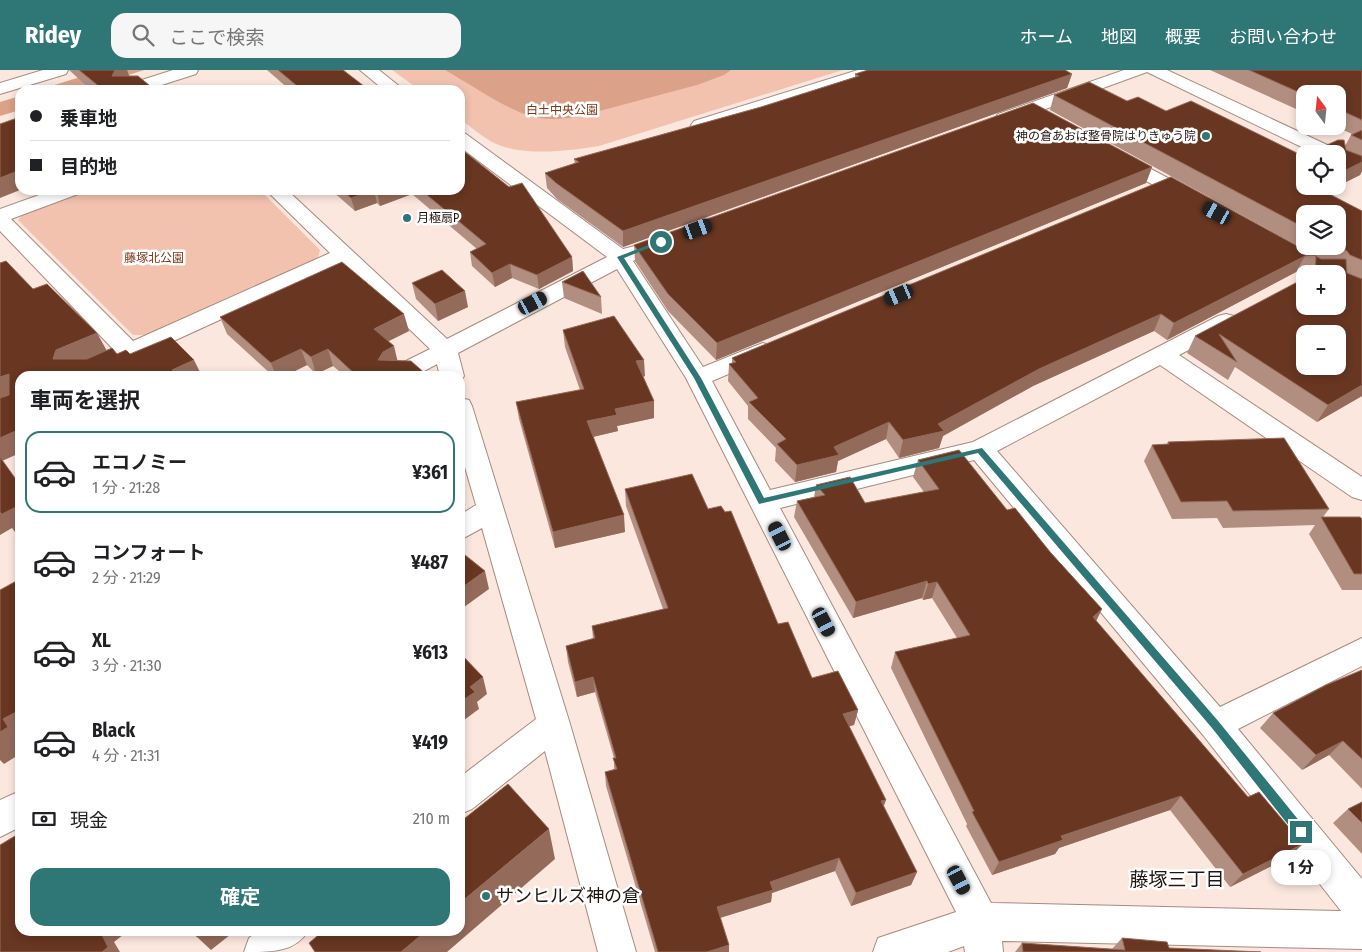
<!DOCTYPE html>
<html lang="ja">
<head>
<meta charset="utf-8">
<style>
	body { margin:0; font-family:"Fira Sans Condensed","Noto Sans JP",sans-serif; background:#f6f6f6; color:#202124; height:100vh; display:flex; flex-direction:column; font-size:19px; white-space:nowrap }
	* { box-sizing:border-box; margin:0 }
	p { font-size:16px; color:#757577 }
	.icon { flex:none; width:28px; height:28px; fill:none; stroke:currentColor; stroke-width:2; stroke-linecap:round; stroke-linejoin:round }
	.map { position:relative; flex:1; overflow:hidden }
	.sheet { position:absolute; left:15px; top:301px; width:450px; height:565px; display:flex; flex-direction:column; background:#fff; border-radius:15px; box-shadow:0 2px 8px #0003 }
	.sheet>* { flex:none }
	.hud { position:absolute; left:15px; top:15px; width:450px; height:110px; border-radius:15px; box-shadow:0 2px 8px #0003; display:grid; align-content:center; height:110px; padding:0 15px; background:#fff }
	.needle { width:32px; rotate:345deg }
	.buttons { position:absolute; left:1296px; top:15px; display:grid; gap:10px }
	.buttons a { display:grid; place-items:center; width:50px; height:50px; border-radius:10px; background:#fff; box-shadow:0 2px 8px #0003; font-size:25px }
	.end { position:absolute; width:22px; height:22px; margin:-11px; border:6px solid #2e7776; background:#fff; box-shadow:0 0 0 2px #fff }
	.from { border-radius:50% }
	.bubble { position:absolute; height:35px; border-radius:15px; background:#fff; box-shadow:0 2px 8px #0003; font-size:16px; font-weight:700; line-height:35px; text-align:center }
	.car { position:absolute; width:15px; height:30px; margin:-15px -8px; border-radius:6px; box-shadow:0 0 4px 1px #0007; background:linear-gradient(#222 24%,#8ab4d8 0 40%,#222 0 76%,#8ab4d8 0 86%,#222 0) }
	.hud b { display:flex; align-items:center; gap:18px; height:48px; font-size:19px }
	.hud b+b { border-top:1px solid #e0e0e0 }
	.hud i { width:12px; height:12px; background:#202124 }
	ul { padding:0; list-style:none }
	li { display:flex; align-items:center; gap:15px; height:82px; margin:0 10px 8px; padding:0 5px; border:2px solid transparent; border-radius:15px }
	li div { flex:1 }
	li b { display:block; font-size:19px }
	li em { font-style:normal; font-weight:700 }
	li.active { border-color:#2e7776 }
	li>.icon { width:45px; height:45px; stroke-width:1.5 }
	h2 { padding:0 15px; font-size:22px; line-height:60px }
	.pay { display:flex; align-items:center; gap:12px; height:55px; padding:0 15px; font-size:19px }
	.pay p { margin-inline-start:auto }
	.cta { display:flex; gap:10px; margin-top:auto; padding:10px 15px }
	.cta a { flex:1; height:58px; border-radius:15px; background:#2e7776; color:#fff; font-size:20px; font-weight:700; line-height:58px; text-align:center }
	header { display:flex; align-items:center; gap:30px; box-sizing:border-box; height:70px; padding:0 25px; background:#2e7776; color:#fff }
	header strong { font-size:24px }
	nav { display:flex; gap:28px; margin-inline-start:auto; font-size:18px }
	.search { width:350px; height:45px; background:#f6f6f6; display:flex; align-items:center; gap:12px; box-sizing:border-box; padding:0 18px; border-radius:15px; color:#757577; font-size:19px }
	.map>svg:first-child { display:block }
	.green { fill:#f3c2ae }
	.water { fill:#dca189 }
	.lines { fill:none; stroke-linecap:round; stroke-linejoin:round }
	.minor-casing { stroke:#a88a7e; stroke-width:2 }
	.minor { fill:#fff; fill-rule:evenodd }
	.wall { fill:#b28e80; fill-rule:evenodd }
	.shaded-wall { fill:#946b5a }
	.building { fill:#683621; stroke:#946b5a; fill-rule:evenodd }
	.route { fill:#2e7776 }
	.poi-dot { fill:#2e7776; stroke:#fff; stroke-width:2 }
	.labels { text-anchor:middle; stroke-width:5; stroke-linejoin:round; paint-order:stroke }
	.far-park-label { font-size:12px; fill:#7f3817; stroke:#fff }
	.far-poi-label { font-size:12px; fill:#201510; stroke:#fff; text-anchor:end }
	.near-poi-label { font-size:18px; fill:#201510; stroke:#fff; text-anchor:start }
	.near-neighbourhood-label { font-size:19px; fill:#201510; stroke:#fff }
</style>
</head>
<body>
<header>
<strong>Ridey</strong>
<div class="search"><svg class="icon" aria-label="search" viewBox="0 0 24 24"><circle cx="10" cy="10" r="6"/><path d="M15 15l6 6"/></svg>ここで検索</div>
<nav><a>ホーム</a><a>地図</a><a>概要</a><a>お問い合わせ</a></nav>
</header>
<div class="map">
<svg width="1362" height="882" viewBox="0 0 1362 882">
	<rect width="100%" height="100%" fill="#fbe7de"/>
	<path class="green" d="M392,0H843L599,76C568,81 521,87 492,72C481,66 470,56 460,49V20H420Z
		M85,120H260L320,180L318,188L147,265H133L18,150L24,143Z"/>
	<path class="water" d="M102,0H144L83,20H39Z
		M445,0H731L724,5L697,15L577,47C563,49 548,50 534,47C508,41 470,14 445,0Z
		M20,26V40L0,46V32Z"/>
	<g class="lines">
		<defs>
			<path id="minor" d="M43,0H68L66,4L0,24V13Z
				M173,0H198L196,4L146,20H120L123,16Z
				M360,0H379L404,20H384Z
				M858,0H883L881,4L706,59H694L691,55L694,51Z
				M1124,0H1167L1338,80L1340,84L1338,88V84H1316L1147,2L1010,52H998L995,48L998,44Z
				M460,62L466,64L623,179L635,176L642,178L646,182L642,186L633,191L703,297L755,276L763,273L771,276L775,281L771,286L712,311L770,420L973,372L1218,246L1226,244L1234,246L1237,251L1234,256L1179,285L1362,407V430L1352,427L1160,295L997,381L1220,637L1362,568V596L1238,659L1362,809V879L1002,871L1003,882H965L964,876L948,882H873L878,868L956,842L686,308L617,199L458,283L464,306L460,312V306H440L437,294L415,306H385L388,300L430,279L342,194L97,306H65L68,300L114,280L0,161V139L53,120H81L78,124L11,149L133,271L330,183L266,120H287L447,269L607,187L460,77ZM974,390L1203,665L1341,841L991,833L780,438Z
				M1117,81L1200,125L1203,129L1200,133H1186L1110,91L1108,87L1110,83Z
				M460,328L469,330L472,336L570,654L636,882H598L545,681L472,739L460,744V707L536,649L482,458L460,470V445L476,435L460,380Z
				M20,721V757L0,767V730Z
				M259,861H308C295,882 273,882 244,882L249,868Z"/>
		</defs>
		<use href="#minor" class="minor-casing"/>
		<use href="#minor" class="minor"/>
	</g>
	<path class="wall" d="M69,0H127L129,6L155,20H91Z
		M267,0H343L369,20H290Z
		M1210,0H1362V101L1360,105L1338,116V84L1345,76L1351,65L1352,64L1335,56H1338V24H1305V43Z
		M855,4H1072L1067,18L623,177L557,129L547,118L545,103L575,94L574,89L761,37L855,7Z
		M1054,25L1127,31L1166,41L1336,116L1325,122L1362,141V326L1317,352L1235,297L1228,310L1187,283L1195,266L1338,204H1307L1305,202H1296L1167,270L1154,261L1033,316L943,366L939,378L899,388L886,369L838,391L836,402L795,412L775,391L776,378L748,349V336L728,311L729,294L732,293V288L1171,107L1322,189L1050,40ZM1305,144H1338V176H1305Z
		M1152,97L1146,113L716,290L668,241L635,191L634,175Z
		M331,120H460L572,187L573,201L539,219L512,208L495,217L472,196L470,182L477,179L412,124L380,136L377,133L355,141Z
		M562,212L601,227L602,244L564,228Z
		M412,213L468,237L438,251L416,229Z
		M220,247L409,261L388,271L398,291L428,306H345L333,296L316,304L307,295L285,306H273L227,264Z
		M563,260L645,306L643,307L654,331V348L617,356L618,361L593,367L625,462L555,478L519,349L516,332L580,320L565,277Z
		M1168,372L1329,439L1323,447L1362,449V520H1342L1309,464L1315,455L1223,458L1217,448L1172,449L1144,391L1152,375L1167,374Z
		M918,390L1007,440L1050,482L1102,539L1096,551L1289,787L1230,817L1170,740L1059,778L1055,784L992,805L966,756L967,754L891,598L895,582L957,568L932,528L923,530L922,528L853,548L794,447L797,431L814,427L816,415L865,433L924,422L913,407Z
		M625,419L708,439L812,608L858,640L854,655L849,656L883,736L917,802L911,815L851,836L835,801L772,823L771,832L720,848L729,882H655L606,716L605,702L614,699V688L595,622L577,627L568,592L566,576L593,569L592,556L663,539L626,436Z
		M1362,600V719L1329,685L1302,700L1260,658L1273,643Z
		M1362,732V784L1333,753L1348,739Z
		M1122,868L1169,878L1261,882H1015L1022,873L1112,879Z"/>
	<path class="shaded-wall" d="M115,0H127L131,11L112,6Z
		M1072,4L1067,18L623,177V161Z
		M1362,92V101L1360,105L1338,116V104Z
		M1152,97L1146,113L716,290L717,273Z
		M20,100V120L0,128V108Z
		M1312,116H1336L1304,132Z
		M374,120L377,133L355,141L351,128Z
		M383,120H411L412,124L380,136L377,122Z
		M1305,186L1296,202L1167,270L1174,253Z
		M572,187L573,201L539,219L537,205Z
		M510,194L512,208L495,217L492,203Z
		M465,221L468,237L438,251L435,234Z
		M404,244L409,261L379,276L374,259Z
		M1161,244L1154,261L1033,316L943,366L939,378L899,388L903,370L938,354L1039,299Z
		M97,263L107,281L64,306L53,289L56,280Z
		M394,276L398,293L378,290L383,282Z
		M301,279L307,295L285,306H276L271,293Z
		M328,279L333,296L316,304L311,287Z
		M194,290L202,306H172V300Z
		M644,290L645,306L637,308L636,291Z
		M9,304L20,321L0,330V307Z
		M1362,315V326L1317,352L1328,335Z
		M654,331V348L617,356L618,361L588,368L587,351L615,339Z
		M889,352L886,369L838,391L836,402L795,412L797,395L834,377Z
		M20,359V383L2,391L0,388V368Z
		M460,396L462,405L460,406Z
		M20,435V460L15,462L12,458L0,465V441Z
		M624,445L625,462L555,478L553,462Z
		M485,501L489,519L460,540V519Z
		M927,511L922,528L853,548L856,532Z
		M937,512L932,528L923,530L928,514Z
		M1102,539L1094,555L1093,547Z
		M483,607L487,624L477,632L479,639L460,653V632L470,617Z
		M593,607L595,622L577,627L575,612Z
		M20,640V684L4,694L0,690V662L3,649Z
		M858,640L854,655L839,659L843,644Z
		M1343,671L1329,685L1302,700L1316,685Z
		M1181,726L1170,740L1059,778L1055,784L992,805L999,792L1061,766Z
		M886,730L881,744V731Z
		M549,759L555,789L447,882H401L426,861H460V833Z
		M1303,774L1289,787L1230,817L1243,804Z
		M839,788L835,801L772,823L771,832L716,849L717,837L770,812Z
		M917,802L911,815L851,836L856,823Z
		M100,861H128L114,872L120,882H102Z
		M205,861H235L211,880L197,867Z
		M729,875V882H707Z"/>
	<path class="building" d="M79,0H115L112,6H138L155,20H95L101,18Z
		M278,0H343L369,20H302Z
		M868,0H1065L1072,4L623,161L556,113L545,103L579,92L574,89L761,37L859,6L855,4Z
		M1249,0H1362V50L1338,39V24H1305V25Z
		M1089,12L1127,31L1138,27L1166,41L1191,31L1303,86L1305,85V116H1314L1362,141V190L1350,185L1347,181L1338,175V144H1305V158L1054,25Z
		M1033,33L1152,97L717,273L668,224L634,175Z
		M20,47V100L0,108V54Z
		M1362,60V70L1351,65Z
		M1338,70H1344L1346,80L1362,86V92L1338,104V84H1307Z
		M460,78L509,117L522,113L572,187L537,205L510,194L492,203L470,182L486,174L421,120H460Z
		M1171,107L1321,189H1346L1347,203L1362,209V315L1328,335L1219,264L1237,292L1195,266L1305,208V236H1338V204H1313L1315,203L1316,187L1314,185L1305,186L1174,253L1161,244L1039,299L938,354L944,361L903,370L889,352L834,377L839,385L797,395L777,374L786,369L749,332L758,328L729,294L736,292L732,288ZM1305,264H1338V296H1305Z
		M342,120H373L351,128Z
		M374,120H383L377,122Z
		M6,191L33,219L47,214L97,263L56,280L53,289H87L112,278L117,284L126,280L130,284L171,267L194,290L172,300L176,304L172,306H20V359L0,368V328L9,325V304L0,307V193Z
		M342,192L404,244L374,259L394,276L383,282L378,290L411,291L428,306H357L328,279L311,287L301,279L271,293L220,247Z
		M442,200L465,221L435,234L412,213Z
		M583,201L601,227L562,212Z
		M614,246L644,290L636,291L654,331L615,339L617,345L587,351L624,445L553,462L516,332L584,319L563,260Z
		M1284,368L1329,439L1233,441L1227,431L1181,432L1152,375L1169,374L1168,372Z
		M959,380L1007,440L1015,438L1050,482L1102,539L1093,547L1248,727L1259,722L1303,774L1243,804L1181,726L1061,766L1063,770L999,792L972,742L974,741L895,582L970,565L937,512L928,514L927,511L856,532L797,431L825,425L816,415L850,407L865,433L939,419L918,390Z
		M0,387L20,415V435L2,444L0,442Z
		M692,404L708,439L721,436L725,442L731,441L778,554L788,552L812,608L838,601L858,640L843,644L886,730L881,731L917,802L856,823L839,788L770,812L773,820L717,837L729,875L707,882H658L605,702L617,699L613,688H616L593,607L575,612L566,576L595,568L592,556L668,538L625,419Z
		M1321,447H1360L1362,449V504H1354Z
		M460,481L485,501L460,519Z
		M20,509V640L3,649L8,657L0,662V520Z
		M460,583L483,607L470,617L475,622L460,632Z
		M1362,600V689L1343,671L1316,685L1273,643L1326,615Z
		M508,714L549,759L460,833V752Z
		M1362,732V753L1348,739Z
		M20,763V861H100L108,877L102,882H0V775Z
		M194,861H205L197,867Z
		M323,861H426L401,882H315L309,873Z
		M1122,868L1167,872L1169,878L1261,882H1023L1022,873L1125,880Z"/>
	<path class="route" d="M659,171L664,172L624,188L701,308L764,428L982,378L1219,652L1305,758V766H1297L1212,658L978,383L759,434L694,308L617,187Z"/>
	<g class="poi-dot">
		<circle cx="1206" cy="66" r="5"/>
		<circle cx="407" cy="148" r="5"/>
		<circle cx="486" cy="826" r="5"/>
	</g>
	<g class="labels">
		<g class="far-park-label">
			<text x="562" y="44">白土中央公園</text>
			<text x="154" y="192">藤塚北公園</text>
		</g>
		<g class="far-poi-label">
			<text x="1196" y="70">神の倉あおば整骨院はりきゅう院</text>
			<text x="417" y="152" text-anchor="start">月極扇P</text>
		</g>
		<g class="near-poi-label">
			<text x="496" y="832">サンヒルズ神の倉</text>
		</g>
		<g class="near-neighbourhood-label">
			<text x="1177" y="816">藤塚三丁目</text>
		</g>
	</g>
</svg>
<div class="buttons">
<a><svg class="needle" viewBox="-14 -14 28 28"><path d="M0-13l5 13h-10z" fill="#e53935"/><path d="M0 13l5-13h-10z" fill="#757577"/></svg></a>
<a><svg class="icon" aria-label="locate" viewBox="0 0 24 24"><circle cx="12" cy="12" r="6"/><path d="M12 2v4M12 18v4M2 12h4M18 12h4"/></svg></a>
<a><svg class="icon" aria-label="layers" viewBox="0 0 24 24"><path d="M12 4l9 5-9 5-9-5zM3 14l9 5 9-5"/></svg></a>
<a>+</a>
<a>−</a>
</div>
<i class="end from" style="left:661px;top:172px"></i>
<i class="end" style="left:1301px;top:762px"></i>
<div class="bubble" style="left:1271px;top:780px;width:60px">1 分</div>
<i class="car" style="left:1217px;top:143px;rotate:299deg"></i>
<i class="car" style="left:698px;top:159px;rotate:70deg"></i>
<i class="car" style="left:899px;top:225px;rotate:247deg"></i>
<i class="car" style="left:533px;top:233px;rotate:62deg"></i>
<i class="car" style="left:780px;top:466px;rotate:333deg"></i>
<i class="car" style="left:824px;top:552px;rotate:152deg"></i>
<i class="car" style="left:959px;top:810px;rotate:152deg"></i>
<div class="hud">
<b><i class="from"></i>乗車地</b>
<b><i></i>目的地</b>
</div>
<section class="sheet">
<h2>車両を選択</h2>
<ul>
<li class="active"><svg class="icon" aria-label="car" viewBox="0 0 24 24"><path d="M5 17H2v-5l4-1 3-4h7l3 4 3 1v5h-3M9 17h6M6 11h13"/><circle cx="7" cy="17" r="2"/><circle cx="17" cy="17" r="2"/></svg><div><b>エコノミー</b><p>1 分 · 21:28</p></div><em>¥361</em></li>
<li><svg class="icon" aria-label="car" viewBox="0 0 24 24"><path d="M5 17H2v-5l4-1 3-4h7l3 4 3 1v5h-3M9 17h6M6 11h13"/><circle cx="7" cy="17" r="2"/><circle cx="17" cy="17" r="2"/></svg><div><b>コンフォート</b><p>2 分 · 21:29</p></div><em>¥487</em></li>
<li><svg class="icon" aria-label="car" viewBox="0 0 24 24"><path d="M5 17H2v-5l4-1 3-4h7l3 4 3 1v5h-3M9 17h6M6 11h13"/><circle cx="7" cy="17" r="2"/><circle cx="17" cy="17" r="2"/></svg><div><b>XL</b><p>3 分 · 21:30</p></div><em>¥613</em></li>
<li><svg class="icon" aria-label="car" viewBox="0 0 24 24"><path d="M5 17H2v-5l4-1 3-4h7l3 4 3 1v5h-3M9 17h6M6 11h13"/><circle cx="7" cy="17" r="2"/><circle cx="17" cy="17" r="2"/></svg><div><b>Black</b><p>4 分 · 21:31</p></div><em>¥419</em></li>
</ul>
<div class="pay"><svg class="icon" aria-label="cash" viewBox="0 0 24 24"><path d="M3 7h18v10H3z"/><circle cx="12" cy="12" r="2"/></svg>現金<p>210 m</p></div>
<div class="cta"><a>確定</a></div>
</section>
</div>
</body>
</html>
